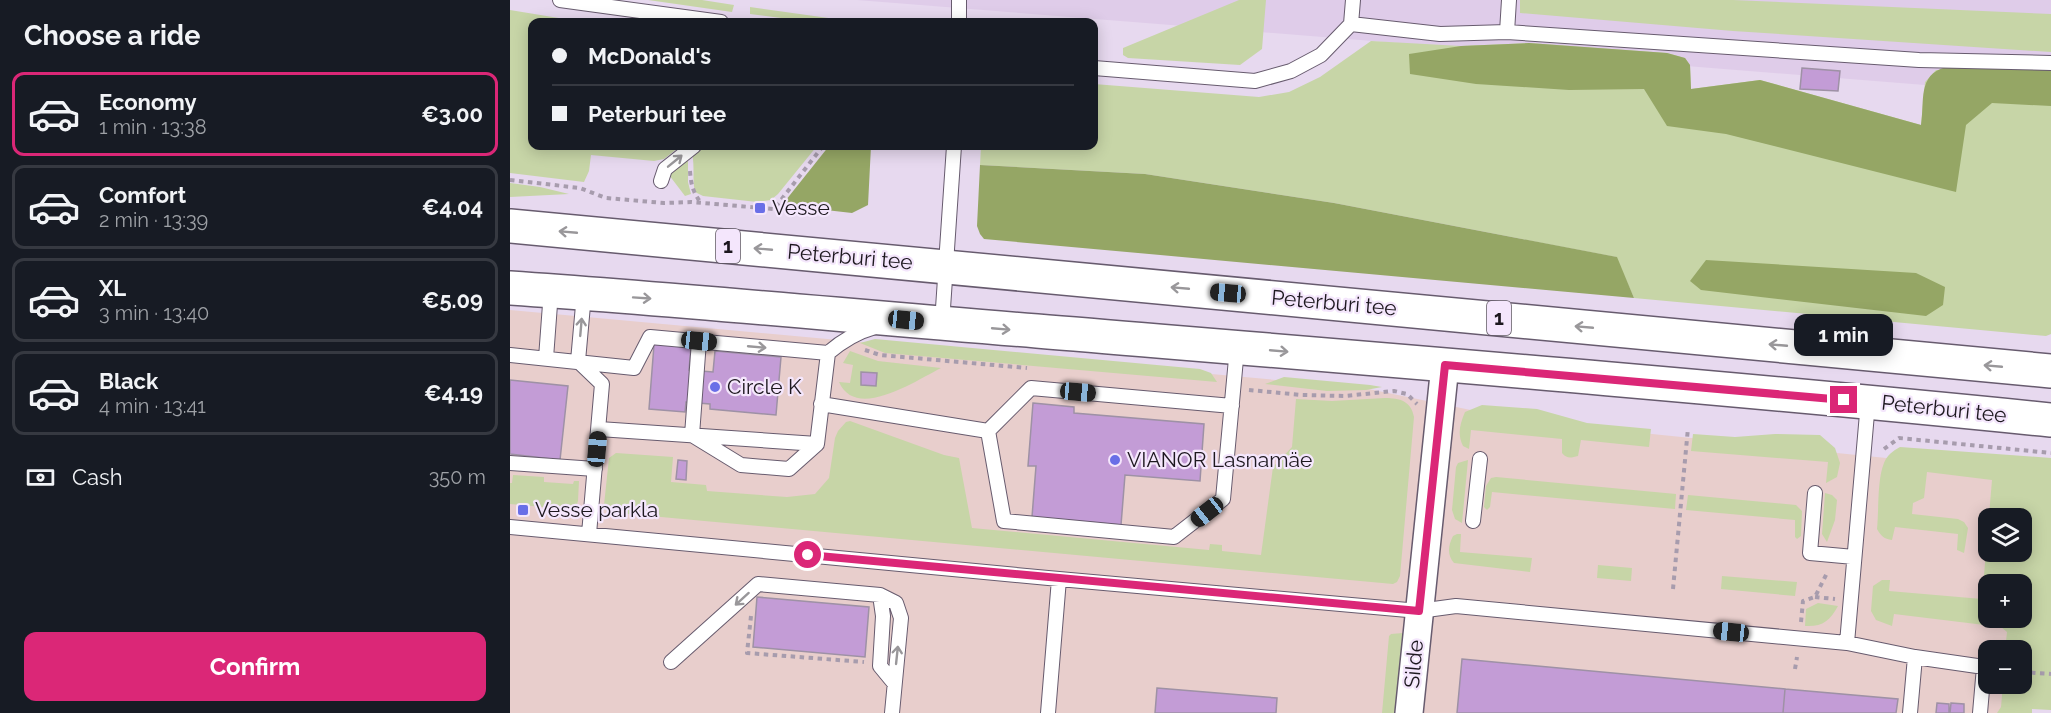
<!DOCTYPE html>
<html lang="en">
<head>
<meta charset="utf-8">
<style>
	body { margin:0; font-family:Raleway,sans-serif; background:#242831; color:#f1f3f6; height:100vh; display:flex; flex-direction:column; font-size:22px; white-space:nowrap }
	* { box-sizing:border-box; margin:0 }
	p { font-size:20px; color:#9ea1a6 }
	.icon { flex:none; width:33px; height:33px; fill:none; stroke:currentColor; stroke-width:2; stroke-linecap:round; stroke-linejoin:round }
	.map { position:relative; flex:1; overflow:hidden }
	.panel { display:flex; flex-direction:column; background:#171b24; width:510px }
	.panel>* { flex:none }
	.guide { position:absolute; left:18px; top:18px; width:570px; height:132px; border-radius:12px; box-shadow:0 3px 15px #0003; display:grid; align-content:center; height:132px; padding:0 24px; background:#171b24 }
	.controls { position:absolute; left:1468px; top:508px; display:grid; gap:12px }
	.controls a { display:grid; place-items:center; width:54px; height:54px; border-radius:12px; background:#171b24; box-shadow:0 3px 15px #0003; font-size:30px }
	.end { position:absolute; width:27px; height:27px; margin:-14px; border:8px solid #db2777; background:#fff; box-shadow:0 0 0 3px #fff }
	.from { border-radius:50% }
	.bubble { position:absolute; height:42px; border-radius:12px; background:#171b24; box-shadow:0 3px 15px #0003; font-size:20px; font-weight:700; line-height:42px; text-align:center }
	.car { position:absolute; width:18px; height:36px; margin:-18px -9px; border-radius:8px; box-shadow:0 0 4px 2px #0007; background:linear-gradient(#222 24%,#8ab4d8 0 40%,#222 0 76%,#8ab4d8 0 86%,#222 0) }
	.guide b { display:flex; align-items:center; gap:21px; height:57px; font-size:22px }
	.guide b+b { border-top:2px solid #363941 }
	.guide i { width:15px; height:15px; background:#f1f3f6 }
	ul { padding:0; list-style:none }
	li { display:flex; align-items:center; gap:18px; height:84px; margin:0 12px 9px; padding:0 12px; border:3px solid #363941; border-radius:12px }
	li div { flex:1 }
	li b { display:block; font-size:22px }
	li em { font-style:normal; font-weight:700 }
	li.selected { border-color:#db2777 }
	li>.icon { width:54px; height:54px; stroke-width:1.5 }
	h2 { padding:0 24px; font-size:27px; line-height:72px }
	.pay { display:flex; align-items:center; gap:15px; height:66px; padding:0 24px; font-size:22px }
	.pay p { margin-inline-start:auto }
	.button { display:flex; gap:12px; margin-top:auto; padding:12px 24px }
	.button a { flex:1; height:69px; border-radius:12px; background:#db2777; color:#fff; font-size:24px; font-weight:700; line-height:69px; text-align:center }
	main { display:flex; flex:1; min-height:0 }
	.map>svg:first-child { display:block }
	.commercial { fill:#e8cecc; fill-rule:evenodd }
	.built { fill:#dfcce9 }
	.green { fill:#c7d5a7; fill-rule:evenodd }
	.forest { fill:#95a665 }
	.building { fill:#c39cd6; stroke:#9e91a5; stroke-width:1.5 }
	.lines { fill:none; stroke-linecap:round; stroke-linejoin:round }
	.service-casing { stroke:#675b6e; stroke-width:16 }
	.minor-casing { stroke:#675b6e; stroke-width:30 }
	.trunk-casing { stroke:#675b6e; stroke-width:36 }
	.path { stroke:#a79cad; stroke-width:4; stroke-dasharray:4.5 4.5; stroke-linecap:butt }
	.service { stroke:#fff; stroke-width:14 }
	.minor { stroke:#fff; stroke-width:27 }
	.trunk { stroke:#fff; stroke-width:33 }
	.oneway { stroke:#99979a }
	.route { stroke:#db2777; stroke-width:8 }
	.poi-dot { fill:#696ee7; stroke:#f4e6fc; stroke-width:2 }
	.labels { text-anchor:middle; stroke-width:4.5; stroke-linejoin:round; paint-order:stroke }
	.shield { fill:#f4e6fc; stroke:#5e5661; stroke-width:1.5 }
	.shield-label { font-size:20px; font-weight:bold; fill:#1d181f }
	.poi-label { font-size:21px; fill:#1d181f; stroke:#f4e6fc; text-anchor:start }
	.street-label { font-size:21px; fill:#1d181f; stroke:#f4e6fc }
</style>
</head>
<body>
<main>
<section class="panel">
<h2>Choose a ride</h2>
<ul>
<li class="selected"><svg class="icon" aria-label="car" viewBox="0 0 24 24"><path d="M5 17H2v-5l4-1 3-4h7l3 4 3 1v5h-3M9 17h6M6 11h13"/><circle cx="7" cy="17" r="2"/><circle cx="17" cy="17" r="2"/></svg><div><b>Economy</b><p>1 min · 13:38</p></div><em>€3.00</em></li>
<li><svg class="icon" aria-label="car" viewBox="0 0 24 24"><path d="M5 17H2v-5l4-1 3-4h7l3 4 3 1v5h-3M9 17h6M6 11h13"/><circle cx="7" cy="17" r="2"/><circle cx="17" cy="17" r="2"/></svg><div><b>Comfort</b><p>2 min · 13:39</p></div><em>€4.04</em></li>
<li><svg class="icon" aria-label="car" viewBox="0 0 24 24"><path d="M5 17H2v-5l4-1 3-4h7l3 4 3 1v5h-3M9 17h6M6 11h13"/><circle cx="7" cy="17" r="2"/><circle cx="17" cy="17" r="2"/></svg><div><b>XL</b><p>3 min · 13:40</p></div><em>€5.09</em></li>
<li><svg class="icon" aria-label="car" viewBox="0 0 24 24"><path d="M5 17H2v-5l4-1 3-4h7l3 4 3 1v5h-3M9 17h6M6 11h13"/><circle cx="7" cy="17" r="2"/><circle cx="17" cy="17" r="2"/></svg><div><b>Black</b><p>4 min · 13:41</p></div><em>€4.19</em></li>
</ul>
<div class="pay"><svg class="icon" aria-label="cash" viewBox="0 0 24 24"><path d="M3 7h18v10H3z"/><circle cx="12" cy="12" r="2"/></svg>Cash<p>350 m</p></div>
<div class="button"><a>Confirm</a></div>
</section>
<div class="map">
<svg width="1541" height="713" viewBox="0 0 1541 713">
	<rect width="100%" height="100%" fill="#e7d9ef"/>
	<path class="commercial" d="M0,310L854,388L1014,421L1524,473L1512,585H1479V618H1510L1507,651H1479V684H1504L1501,713H0ZM1479,519H1512V552H1479Z"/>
	<path class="built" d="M347,0H1541V95Z"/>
	<path class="green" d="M138,0H192L224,5L222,12Z
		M729,0H756L752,49L730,65L618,58L613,55V48Z
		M1010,0H1223L1541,14V52L1223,31L1010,13Z
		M240,7L347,22H302L240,14Z
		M0,10L73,22H22V146H166L168,148L154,159L144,161L81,155L79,171L74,182L0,173Z
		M861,41L951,46L1019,43L1157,53L1175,58L1180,65L1181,89L1250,80L1411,125L1415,82L1426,70H1541V334L1536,336L1124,298L1106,257L824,203L635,174L470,165L471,146H584V84L749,97L779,92L810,77Z
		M193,146H307L268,194L261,200L247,202L193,196L185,192C182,179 185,166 182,153Z
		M176,158L178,159V182L181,194L175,196L159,175Z
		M0,183L30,187L59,194L0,197Z
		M365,339L690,369L701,373L707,382L375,353L350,343Z
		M340,351L368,361L431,368C405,381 346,421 329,382L340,383L343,365L333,363Z
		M774,377L860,385L872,387L856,390L817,391L755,384Z
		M875,398C890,398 901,401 904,417L890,576L887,582L883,584L97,512L94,505L99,458L106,453L163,457L161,482L196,485L197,491L277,497L305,494L319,478L325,438L328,431L336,422L340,421L434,455L449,458L462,528L699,550L700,544L712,545V551L751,555L763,467L782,447L786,399L822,401Z
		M972,405L1027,409L1077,423L1141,429L1139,447L1071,440L1068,456C1061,458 1057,459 1052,453V439L961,430L959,449L953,446C947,434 950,424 955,412Z
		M1183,434L1225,437L1265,434L1310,435L1325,448L1330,463L1327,477L1316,483L1318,462L1181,451Z
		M1390,447L1541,458V710L1522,709V713H1487L1491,707L1493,684H1512V651H1495L1497,632L1491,627L1384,614L1382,626L1366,620L1361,611L1363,586L1372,580H1380L1379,591L1472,599L1482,480L1417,472L1414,498L1403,503L1402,514L1448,519L1454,522L1458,528L1454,553L1447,550L1448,534L1385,527L1382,540C1374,539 1371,536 1367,529C1369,510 1367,480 1374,463C1377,455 1383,451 1390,447ZM1479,519H1512V552H1479ZM1479,585H1512V618H1479Z
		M958,460L952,523L945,519L942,510L946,467L948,463Z
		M3,475L34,477V482L63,484L64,481H69L68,501L65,510L0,504V483H2Z
		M986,477L1166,494L1165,509L982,492L980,507L977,510L974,507L976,486L981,478Z
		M1315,493L1322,495L1327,500L1325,520L1317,542L1312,534Z
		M1178,495L1286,505L1292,511L1291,536L1287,539L1285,537V520L1176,510Z
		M947,534H951L950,552L1022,558L1020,572L944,563C937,555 938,546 943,536Z
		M1088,565L1122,568L1121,581L1087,578Z
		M1212,576L1287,582L1285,596L1211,589Z
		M1308,603L1328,606C1320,621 1312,627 1295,626L1296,609Z
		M893,633L894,636L888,713H872L879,636L881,634Z"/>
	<path class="forest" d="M1019,43L1157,53L1175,58L1180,65L1181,89L1250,80L1411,125C1415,101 1407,75 1436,67L1528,68L1541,70V106L1482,103L1456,125L1446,192L1216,134L1157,126L1134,89L1059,90L966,84L900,74L899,54L951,46Z
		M319,146H361L358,205L342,213L272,205Z
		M470,165L635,174L824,203L1107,257L1124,298L474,239L470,234L467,226Z
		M1196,260L1406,273L1435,287L1433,305L1416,316L1191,290L1180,281Z"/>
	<path class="building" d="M1292,68L1330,71L1328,91L1290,89Z
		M145,332L182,335L179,370L203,372L205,351L271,357L266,415L200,409V404L176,402L175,412L139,409Z
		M351,372L367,373L366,386L351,385Z
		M0,380L58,386L50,460L0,454Z
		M523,403L564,407V413L694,424L690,481L615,475L611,525L522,517L526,466H518Z
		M168,460L177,461L176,480L166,479Z
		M247,597L359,607L355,657L243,647Z
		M952,659L1275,689L1273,713H947Z
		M647,688L767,698L766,713H645Z
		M1275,689L1388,699L1386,713H1273Z
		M1427,703L1439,704V713H1426Z
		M1441,703L1454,704V713H1440Z"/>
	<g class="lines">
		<defs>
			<path id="service" d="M50,0L211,22
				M449,0V22
				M841,24L930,34L997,32L1409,60L1541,63
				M997,32L999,0
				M584,68L745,81L781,71L811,55L841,24L843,0
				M151,181L155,169L184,146
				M432,323L444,146
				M189,341L182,435L231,465L279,469L307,444
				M0,355L124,368L140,337L318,353
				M36,358L41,291
				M68,361L92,384L79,534
				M68,361L74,294
				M311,404L478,431L521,388L722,406
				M89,429L307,444L318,353C332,341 347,332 365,327
				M478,431L494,521L664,537L713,499L727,348
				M0,463L85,469
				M1305,493L1300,553L1344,557
				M963,521L970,459
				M0,527L549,579L909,611L946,606L1337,643L1405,657L1400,713
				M370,595L373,616L370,666L384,683
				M1337,643L1358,402
				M1405,657L1474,667L1470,713
				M161,662L248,584L370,595L386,603L391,618L382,713
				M538,713L549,579"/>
			<path id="minor" d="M899,713L935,365"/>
			<path id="trunk" d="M0,226L1541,371
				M0,288C176,300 351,317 527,331C865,359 1203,386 1541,420"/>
		</defs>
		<use href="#service" class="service-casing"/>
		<use href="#minor" class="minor-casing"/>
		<use href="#trunk" class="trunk-casing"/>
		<path class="path" d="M180,171C181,185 183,192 191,203
			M0,180L70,188L96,198L154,203L181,202L264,209L313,146
			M355,350L370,355L517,368
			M739,390L792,395L835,396L884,391L897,394L907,404
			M1374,449L1389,438L1541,453
			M1163,589L1178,428
			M1305,597L1325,599
			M241,616L237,653L354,662
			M1291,622L1293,601L1305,597L1317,573
			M1285,669L1287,657
			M1512,672L1541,674"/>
		<use href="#service" class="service"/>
		<use href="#minor" class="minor"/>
		<use href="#trunk" class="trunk"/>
	</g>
	<defs><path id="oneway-shaft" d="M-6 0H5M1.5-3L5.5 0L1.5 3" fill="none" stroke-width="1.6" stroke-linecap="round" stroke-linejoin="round" transform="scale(1.5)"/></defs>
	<g class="oneway">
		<use href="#oneway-shaft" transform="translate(165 161) rotate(-39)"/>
		<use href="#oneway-shaft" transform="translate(58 232) rotate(-175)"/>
		<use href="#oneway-shaft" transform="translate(253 249) rotate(-175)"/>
		<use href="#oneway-shaft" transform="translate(670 288) rotate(-175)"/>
		<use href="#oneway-shaft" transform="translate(132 298) rotate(4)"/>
		<use href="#oneway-shaft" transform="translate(71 327) rotate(-85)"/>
		<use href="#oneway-shaft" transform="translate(1074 327) rotate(-175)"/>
		<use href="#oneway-shaft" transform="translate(491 329) rotate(5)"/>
		<use href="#oneway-shaft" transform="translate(1268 345) rotate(-175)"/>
		<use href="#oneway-shaft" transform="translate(247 347) rotate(5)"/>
		<use href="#oneway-shaft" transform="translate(769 351) rotate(5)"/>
		<use href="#oneway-shaft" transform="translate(1483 366) rotate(-175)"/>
		<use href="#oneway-shaft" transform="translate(232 599) rotate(138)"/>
		<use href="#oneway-shaft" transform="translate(387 655) rotate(-84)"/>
	</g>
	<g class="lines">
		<path class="route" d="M298,555L909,611L935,365L1334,400"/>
	</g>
	<g class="poi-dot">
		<rect x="244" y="202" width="12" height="12" rx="3"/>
		<circle cx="205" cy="387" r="6"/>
		<circle cx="605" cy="460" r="6"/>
		<rect x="7" y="504" width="12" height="12" rx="3"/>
	</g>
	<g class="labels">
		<g class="shield">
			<rect x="206" y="229" width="24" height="34" rx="4.5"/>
			<rect x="977" y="301" width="24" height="34" rx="4.5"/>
		</g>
		<g class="shield-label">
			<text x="218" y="253">1</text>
			<text x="989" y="325">1</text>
		</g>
		<g class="poi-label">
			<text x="262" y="215">Vesse</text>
			<text x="217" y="394">Circle K</text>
			<text x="617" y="467">VIANOR Lasnamäe</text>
			<text x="25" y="517">Vesse parkla</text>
		</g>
		<g class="street-label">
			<text transform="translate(340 257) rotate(5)" y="7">Peterburi tee</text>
			<text transform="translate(824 303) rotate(5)" y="7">Peterburi tee</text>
			<text transform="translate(1434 409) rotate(6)" y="7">Peterburi tee</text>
			<text transform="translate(904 664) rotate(-85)" y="7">Silde</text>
		</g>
	</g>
</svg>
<div class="controls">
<a><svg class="icon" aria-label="layers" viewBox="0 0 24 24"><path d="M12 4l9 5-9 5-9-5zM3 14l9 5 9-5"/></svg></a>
<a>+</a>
<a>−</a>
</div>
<i class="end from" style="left:298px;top:555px"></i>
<i class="end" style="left:1334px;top:400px"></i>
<div class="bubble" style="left:1284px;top:314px;width:99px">1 min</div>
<i class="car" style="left:718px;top:293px;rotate:275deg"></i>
<i class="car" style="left:396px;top:320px;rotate:96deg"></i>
<i class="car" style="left:189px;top:341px;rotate:96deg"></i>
<i class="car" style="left:568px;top:392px;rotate:95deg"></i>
<i class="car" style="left:87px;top:449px;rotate:5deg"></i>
<i class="car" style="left:697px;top:512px;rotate:232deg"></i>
<i class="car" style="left:1221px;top:632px;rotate:276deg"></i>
<div class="guide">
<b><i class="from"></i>McDonald's</b>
<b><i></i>Peterburi tee</b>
</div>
</div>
</main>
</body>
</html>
